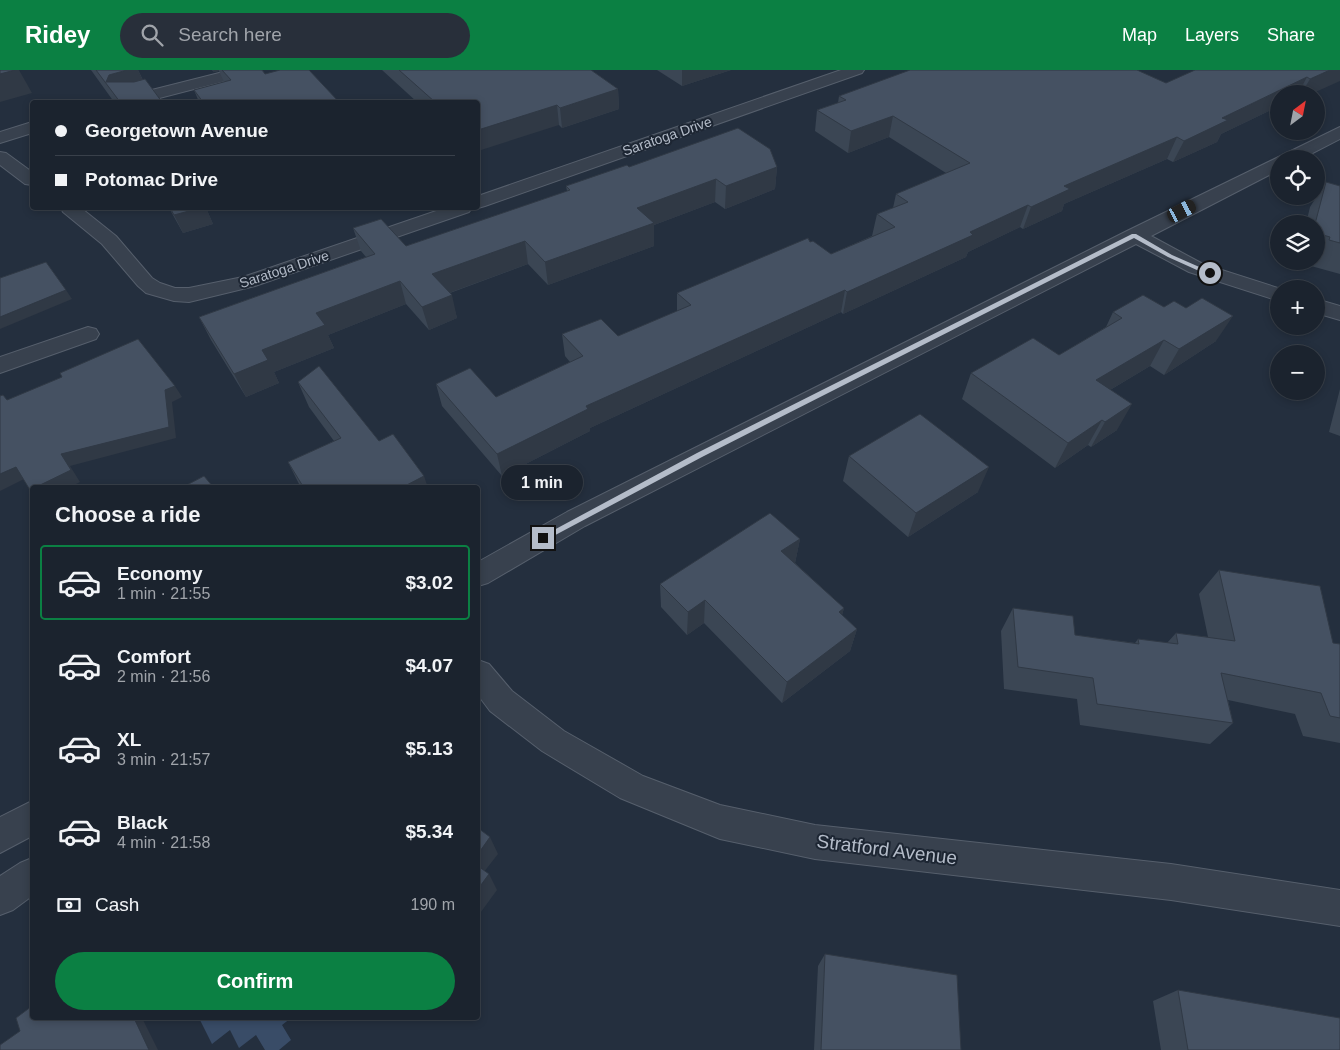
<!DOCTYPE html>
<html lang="en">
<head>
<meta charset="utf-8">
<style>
	body { margin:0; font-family:Arial,sans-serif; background:#282f3a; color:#f1f3f6; height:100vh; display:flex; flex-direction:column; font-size:19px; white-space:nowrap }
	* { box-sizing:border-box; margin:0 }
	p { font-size:16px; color:#a0a4aa }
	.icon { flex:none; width:28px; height:28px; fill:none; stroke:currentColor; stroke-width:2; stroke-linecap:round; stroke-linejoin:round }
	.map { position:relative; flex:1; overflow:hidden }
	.sheet { position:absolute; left:30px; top:415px; width:450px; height:535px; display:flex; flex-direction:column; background:#1b232e; border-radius:5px; box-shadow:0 2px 8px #0003,0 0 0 1px #39404a }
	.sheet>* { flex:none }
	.guide { position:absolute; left:30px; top:30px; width:450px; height:110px; border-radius:5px; box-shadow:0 2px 8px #0003,0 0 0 1px #39404a; display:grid; align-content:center; height:110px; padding:0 25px; background:#1b232e }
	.needle { width:32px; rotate:32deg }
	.buttons { position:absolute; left:1270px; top:15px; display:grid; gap:10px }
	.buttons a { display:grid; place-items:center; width:55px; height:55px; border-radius:50%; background:#1b232e; box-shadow:0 2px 8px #0003,0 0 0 1px #39404a; font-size:25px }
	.end { position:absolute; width:22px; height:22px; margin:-11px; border:6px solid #b4bcc9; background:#111; box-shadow:0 0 0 2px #111 }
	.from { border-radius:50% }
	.bubble { position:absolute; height:35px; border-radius:18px; background:#1b232e; box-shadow:0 2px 8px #0003,0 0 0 1px #39404a; font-size:16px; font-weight:800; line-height:35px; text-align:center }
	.car { position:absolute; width:15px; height:30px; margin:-15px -8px; border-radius:6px; box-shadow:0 0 4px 1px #0007; background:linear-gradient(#222 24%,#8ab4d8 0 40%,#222 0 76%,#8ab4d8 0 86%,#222 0) }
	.guide b { display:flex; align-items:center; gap:18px; height:48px; font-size:19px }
	.guide b+b { border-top:1px solid #39404a }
	.guide i { width:12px; height:12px; background:#f1f3f6 }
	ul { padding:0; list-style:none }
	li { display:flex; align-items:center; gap:15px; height:75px; margin:0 10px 8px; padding:0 15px; border:2px solid transparent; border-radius:5px }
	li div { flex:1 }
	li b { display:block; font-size:19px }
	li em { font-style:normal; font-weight:800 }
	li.on { border-color:#0b8043 }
	li>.icon { width:45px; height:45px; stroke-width:1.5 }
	h2 { padding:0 25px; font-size:22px; line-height:60px }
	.pay { display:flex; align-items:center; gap:12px; height:55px; padding:0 25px; font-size:19px }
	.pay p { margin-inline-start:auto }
	.cta { display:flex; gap:10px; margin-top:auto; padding:10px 25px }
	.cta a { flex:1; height:58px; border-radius:30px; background:#0b8043; color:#fff; font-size:20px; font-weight:800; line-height:58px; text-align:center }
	header { display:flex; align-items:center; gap:30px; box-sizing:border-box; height:70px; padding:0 25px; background:#0b8043; color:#fff }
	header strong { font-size:24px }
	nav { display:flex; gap:28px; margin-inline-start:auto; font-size:18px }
	.search { width:350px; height:45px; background:#282f3a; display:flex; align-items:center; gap:12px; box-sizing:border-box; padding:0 18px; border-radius:28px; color:#a0a4aa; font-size:19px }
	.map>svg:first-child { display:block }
	.water { fill:#394c67 }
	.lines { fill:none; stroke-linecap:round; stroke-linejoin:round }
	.minor-casing { stroke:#565f6c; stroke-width:2 }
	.minor { fill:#38414e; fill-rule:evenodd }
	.wall { fill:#3b4654 }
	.shaded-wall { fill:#303945 }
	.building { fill:#455162; stroke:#303945 }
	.route { fill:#b4bcc9 }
	.labels { text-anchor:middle; stroke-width:4; stroke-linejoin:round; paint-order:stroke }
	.far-street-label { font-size:14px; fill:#b4bcc9; stroke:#1d2633 }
	.near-street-label { font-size:19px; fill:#b4bcc9; stroke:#1d2633 }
</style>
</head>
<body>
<header>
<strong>Ridey</strong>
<div class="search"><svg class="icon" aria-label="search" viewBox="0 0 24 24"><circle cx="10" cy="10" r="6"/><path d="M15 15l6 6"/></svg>Search here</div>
<nav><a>Map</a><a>Layers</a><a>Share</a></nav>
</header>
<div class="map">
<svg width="1340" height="980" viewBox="0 0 1340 980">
	<rect width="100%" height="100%" fill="#242f3e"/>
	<path class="water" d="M199,948H291L282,955L291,970L279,980H265L256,965L239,978L230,960L212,974Z"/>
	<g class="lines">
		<defs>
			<path id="minor" d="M231,0H258L256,3L144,32H118L120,28Z
				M841,0H864L862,3L485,136L478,138H477L478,126Z
				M32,52V63L0,73V62Z
				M1340,57V69L1301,89H1279V100L1151,166L1203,194L1281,219H1279V231L1189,202L1136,174L585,456L488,513L478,516V492L567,442L1127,161Z
				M0,82L6,83L32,102V115L25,114L0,95Z
				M61,138H81L116,166L152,208L160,213L175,218H189L243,207L445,138H472L469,142L255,216L189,232L174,231L146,223L138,216L102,174L63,142Z
				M1316,229L1340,236V250L1316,243Z
				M88,257L96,259L99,264L96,269L0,303V287Z
				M478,590L489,594L512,621L564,661L643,706L720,735L815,755L1171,794L1340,820V856L1171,830L815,789L720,769L620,728L542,681L490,641L478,625Z
				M32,731V766L0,783V747Z
				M32,788V826L13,840L0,845V806L20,793Z"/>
		</defs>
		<use href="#minor" class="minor-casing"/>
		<use href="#minor" class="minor"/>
	</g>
	<path class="wall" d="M91,0H138L143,10L120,32H114Z
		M212,0H262L265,4L339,32H199L194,20L224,12L219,1L214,2Z
		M382,0H591L618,19L619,39L562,58L559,55L478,32H417Z
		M657,0H731L682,16Z
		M1340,0L1311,24H1279V36L1221,64L1217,72L1173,92L1167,89L1064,134L1062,141L1023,159L1020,157L968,182L966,187L843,244L841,242L590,358V361L502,406L442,336L436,314L496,327L570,292L565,286L562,264L618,266L677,241V223L810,172L831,184L872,166L877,144L893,138L896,124L946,103L889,67L848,83L815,61L817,40L838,33L839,26L1166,13Z
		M629,97H777L775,119L725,139L715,132L654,155V176L548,215L528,194L450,223L457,248L429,260L406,234L328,265L334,278L274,302L279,313L246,327L211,270L199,247L366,187L361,181L353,158L406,176L567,121L566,116Z
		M1326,112L1340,116V204L1311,196L1312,193L1308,191H1316V154H1306L1310,137Z
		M169,138H206L213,154L183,163Z
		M1113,242L1216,271L1164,305L1150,296L1110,320L1117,360L1091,377L1088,375L1055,398L962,329L971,303L1059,285L1106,257Z
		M298,312L379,371L428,418H301L288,392L334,371L309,337Z
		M1340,319V366L1329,362Z
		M849,386L978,422L908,467L843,411Z
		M800,469L795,493L844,538L842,545L857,559L850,581L782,633L704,553L687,565L661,537L660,514Z
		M1219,500L1333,573L1340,574V673L1303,666L1295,644L1228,630L1233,653L1210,674L1080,655L1077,629L1004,619L1001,561L1013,538L1075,565L1135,573L1138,569L1167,573L1176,563L1208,567L1199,524Z
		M825,884L961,980H814L818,896Z
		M1178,920L1340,980H1161L1153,931Z"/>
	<path class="shaded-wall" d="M15,0H19L32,23L0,32V4Z
		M127,0H138L147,19L106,12L109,5Z
		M213,0H219V1L214,2Z
		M682,0H731L682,16Z
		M1330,0H1340V11L1311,24H1301L1310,9Z
		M1307,7L1298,24H1279V36L1221,64L1217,72L1173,92L1184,71L1222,48Z
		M618,19L619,39L562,58L560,38Z
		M557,35L559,55L478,81V60Z
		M893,46L889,67L848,83L851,61Z
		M1177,67L1167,89L1064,134L1062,141L1023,159L1031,137L1064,116Z
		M777,97L775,119L725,139L726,116Z
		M716,109L715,132L654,155V176L548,215L545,192L637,138Z
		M1028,135L1020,157L968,182L966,187L843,244L847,222L970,162Z
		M200,138H206L213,154L183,163L174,145Z
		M525,171L528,194L438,227L432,204Z
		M400,211L406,234L328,265L334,278L274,302L279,313L246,327L234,304L262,280L316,243Z
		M66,220L72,229L0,259V247Z
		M845,220L841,242L590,358V361L502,406L497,384L586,336Z
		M452,225L457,248L429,260L422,237Z
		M1233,246L1216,271L1164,305L1179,279Z
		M1164,270L1150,296L1083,336L1096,310Z
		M175,316L182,327L172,332L176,368L70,396L80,412L68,418H34L61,384L165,320Z
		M1132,334L1117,360L1091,377L1105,352Z
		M1102,350L1088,375L1055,398L1068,373Z
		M16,397L26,408L0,421V404Z
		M989,397L978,422L908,467L916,443Z
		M424,406L428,418H401Z
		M800,469L795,493L777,505L781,481Z
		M705,530L704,553L687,565L688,542Z
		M844,538L838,561L839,542Z
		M857,559L850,581L782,633L787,612Z
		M490,767L498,784L480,807L478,802V784Z
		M489,804L497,820L478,846V819Z
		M134,948H142L158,980H149Z"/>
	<path class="building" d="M0,0H15L0,4Z
		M96,0H127L109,5L106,12H134L145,9L162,32H120Z
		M222,0H262L265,4L280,0H309L339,32H203L194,20L231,10Z
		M399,0H591L618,19L560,38L557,35L478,60V32H435Z
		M910,0H1137L1166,13L1195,0H1330L1310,9L1307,7L1222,48L1228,50L1184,71L1177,67L1064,116L1070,119L1031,137L1028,135L970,162L973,165L847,222L845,220L586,336L588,339L497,384L436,314L470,298L496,327L583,286L562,264L601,249L618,266L691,235L677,223L808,168L810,172L813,171L831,184L895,157L877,144L908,132L896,124L970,93L893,46L851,61L817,40L846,30L839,26Z
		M738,58L770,79L777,97L726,116L716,109L637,138L654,153L545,192L525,171L432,204L452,225L422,237L400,211L316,243L325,255L262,280L268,290L234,304L199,247L375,184L353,158L381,149L406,176L570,120L566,116L627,95L629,97Z
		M1326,112L1340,116V173L1329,170L1330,167L1316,163V154H1315Z
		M170,138H200L174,145Z
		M46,192L66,220L0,247V208Z
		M1143,225L1164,237L1174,231L1186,238L1202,228L1233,246L1179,279L1164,270L1096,310L1132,334L1105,352L1102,350L1068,373L971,303L1033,268L1059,285L1122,248L1113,242Z
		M138,269L175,316L165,320L169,357L61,384L71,400L34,418H32L30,420L16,397L0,404V326L3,325L7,330L62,307L60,303Z
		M319,296L379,371L393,364L424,406L401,418H304L288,392L341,368L298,312Z
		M920,344L989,397L916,443L849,386Z
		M204,406L214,418H181Z
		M770,443L800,469L781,481L844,538L839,542L857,559L787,612L705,530L688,542L660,514Z
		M1219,500L1320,516L1333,573L1340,574V648L1330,646L1321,623L1221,603L1233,653L1097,634L1093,608L1018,597L1013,538L1073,546L1075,565L1139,574L1138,569L1178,574L1176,563L1235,571Z
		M478,758L490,767L478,784Z
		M478,796L489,804L478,819Z
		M825,884L957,905L961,980H821Z
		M1178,920L1340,948V980H1188Z
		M32,936V948H134L149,980H0V975L20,961L16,948Z"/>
	<path class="route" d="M1132,164H1136L1172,185L1213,203L1208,205L1168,187L1134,168L702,387L546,470H540L539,468L697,383Z"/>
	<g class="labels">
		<g class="far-street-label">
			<text transform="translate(667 66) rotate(-19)" y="5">Saratoga Drive</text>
			<text transform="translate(284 199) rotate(-18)" y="5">Saratoga Drive</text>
		</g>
		<g class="near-street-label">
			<text transform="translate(887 779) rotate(7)" y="7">Stratford Avenue</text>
		</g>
	</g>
</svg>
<div class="buttons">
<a><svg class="needle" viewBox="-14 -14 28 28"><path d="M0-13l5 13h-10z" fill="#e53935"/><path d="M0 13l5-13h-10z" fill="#a0a4aa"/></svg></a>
<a><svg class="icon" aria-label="locate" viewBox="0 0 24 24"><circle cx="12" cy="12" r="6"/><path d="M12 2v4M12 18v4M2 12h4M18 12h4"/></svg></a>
<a><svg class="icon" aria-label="layers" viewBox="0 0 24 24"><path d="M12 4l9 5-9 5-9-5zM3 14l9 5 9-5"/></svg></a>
<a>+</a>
<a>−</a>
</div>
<i class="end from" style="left:1210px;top:203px"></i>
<i class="end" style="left:543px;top:468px"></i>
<div class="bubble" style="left:501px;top:395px;width:82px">1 min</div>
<i class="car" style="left:1182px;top:141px;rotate:63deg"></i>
<div class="guide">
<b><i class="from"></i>Georgetown Avenue</b>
<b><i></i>Potomac Drive</b>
</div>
<section class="sheet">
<h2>Choose a ride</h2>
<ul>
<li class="on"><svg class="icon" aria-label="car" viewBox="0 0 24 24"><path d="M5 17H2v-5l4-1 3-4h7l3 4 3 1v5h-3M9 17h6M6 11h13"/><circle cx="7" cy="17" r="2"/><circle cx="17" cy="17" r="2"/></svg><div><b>Economy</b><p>1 min · 21:55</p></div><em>$3.02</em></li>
<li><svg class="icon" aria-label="car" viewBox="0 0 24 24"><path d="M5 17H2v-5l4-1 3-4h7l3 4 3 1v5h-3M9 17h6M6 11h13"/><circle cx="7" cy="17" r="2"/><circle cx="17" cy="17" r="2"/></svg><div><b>Comfort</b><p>2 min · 21:56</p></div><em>$4.07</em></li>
<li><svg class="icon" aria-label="car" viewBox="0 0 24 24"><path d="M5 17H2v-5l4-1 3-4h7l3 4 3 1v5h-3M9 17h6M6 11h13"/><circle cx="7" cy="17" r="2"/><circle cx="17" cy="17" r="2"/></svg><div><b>XL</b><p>3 min · 21:57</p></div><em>$5.13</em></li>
<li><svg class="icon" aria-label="car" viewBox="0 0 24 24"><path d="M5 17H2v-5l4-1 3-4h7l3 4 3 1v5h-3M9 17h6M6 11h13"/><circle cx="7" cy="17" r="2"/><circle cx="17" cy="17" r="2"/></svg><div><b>Black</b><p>4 min · 21:58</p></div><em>$5.34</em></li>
</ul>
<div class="pay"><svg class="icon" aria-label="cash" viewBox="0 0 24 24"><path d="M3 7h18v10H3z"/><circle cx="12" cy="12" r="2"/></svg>Cash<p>190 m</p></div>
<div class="cta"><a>Confirm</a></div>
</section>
</div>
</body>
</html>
